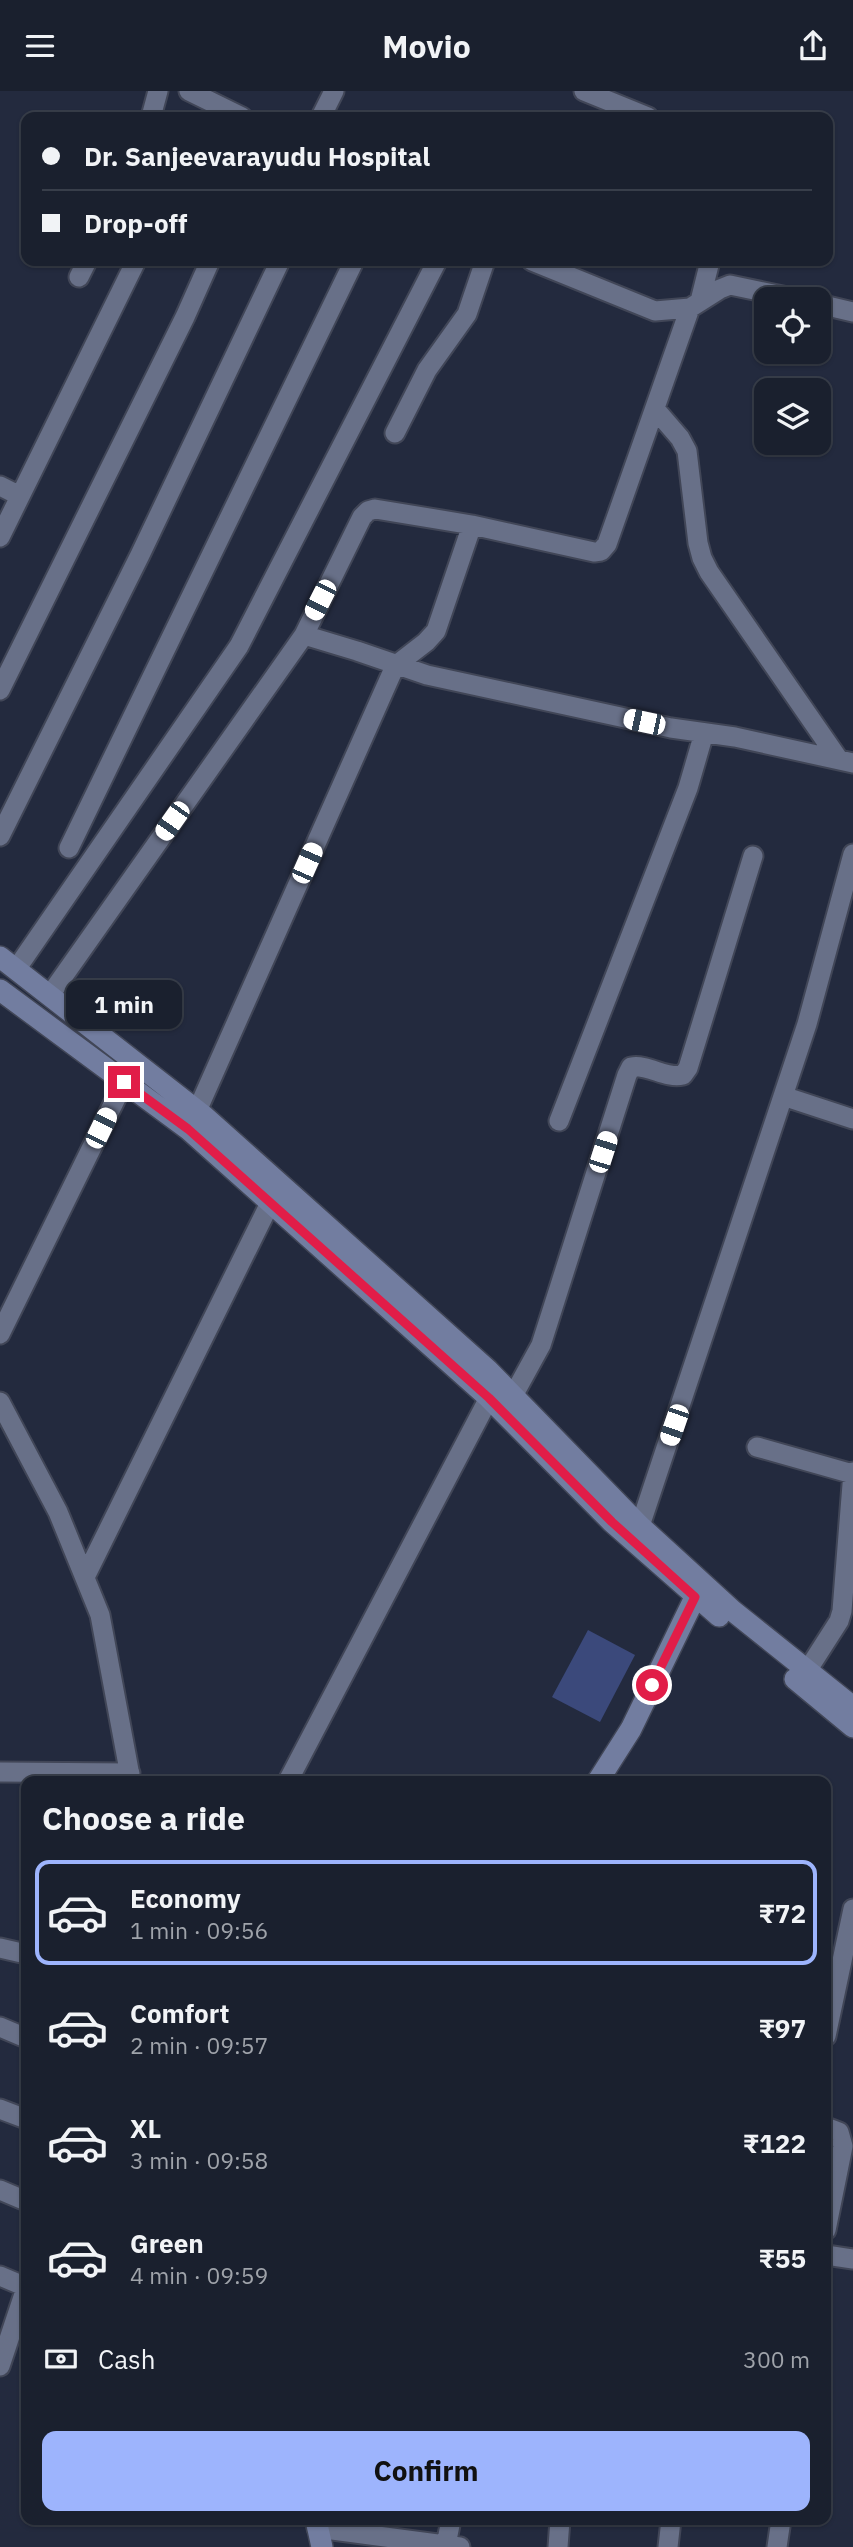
<!DOCTYPE html>
<html lang="en">
<head>
<meta charset="utf-8">
<style>
	body { margin:0; font-family:"IBM Plex Sans",sans-serif; background:#232836; color:#f1f3f6; height:100vh; display:flex; flex-direction:column; font-size:26px; white-space:nowrap }
	* { box-sizing:border-box; margin:0 }
	p { font-size:23px; color:#9fa3aa }
	.icon { flex:none; width:38px; height:38px; fill:none; stroke:currentColor; stroke-width:2; stroke-linecap:round; stroke-linejoin:round }
	.map { position:relative; flex:1; overflow:hidden }
	.details { position:absolute; left:21px; top:1685px; width:810px; height:749px; display:flex; flex-direction:column; background:#1a202e; border-radius:14px; box-shadow:0 2px 5px #0004,0 0 0 2px #383e4a }
	.details>* { flex:none }
	.hud { position:absolute; left:21px; top:21px; width:812px; height:154px; border-radius:14px; box-shadow:0 2px 5px #0004,0 0 0 2px #383e4a; display:grid; align-content:center; height:154px; padding:0 21px; background:#1a202e }
	.buttons { position:absolute; left:754px; top:196px; display:grid; gap:14px }
	.buttons a { display:grid; place-items:center; width:77px; height:77px; border-radius:14px; background:#1a202e; box-shadow:0 2px 5px #0004,0 0 0 2px #383e4a; font-size:35px }
	.end { position:absolute; width:32px; height:32px; margin:-16px; border:9px solid #e11d48; background:#fff; box-shadow:0 0 0 4px #fff }
	.from { border-radius:50% }
	.bubble { position:absolute; height:49px; border-radius:14px; background:#1a202e; box-shadow:0 2px 5px #0004,0 0 0 2px #383e4a; font-size:23px; font-weight:800; line-height:49px; text-align:center }
	.car { position:absolute; width:21px; height:42px; margin:-21px -10px; border-radius:9px; box-shadow:0 0 5px 2px #0007; background:linear-gradient(#fff 24%,#345 0 40%,#fff 0 76%,#345 0 86%,#fff 0) }
	.hud b { display:flex; align-items:center; gap:24px; height:66px; font-size:26px }
	.hud b+b { border-top:2px solid #383e4a }
	.hud i { width:18px; height:18px; background:#f1f3f6 }
	ul { padding:0; list-style:none }
	li { display:flex; align-items:center; gap:21px; height:105px; margin:0 14px 10px; padding:0 7px; border:4px solid transparent; border-radius:14px }
	li div { flex:1 }
	li b { display:block; font-size:26px }
	li em { font-style:normal; font-weight:800 }
	li.selected { border-color:#9db4fd }
	li>.icon { width:63px; height:63px; stroke-width:1.5 }
	h2 { padding:0 21px; font-size:32px; line-height:84px }
	.pay { display:flex; align-items:center; gap:18px; height:77px; padding:0 21px; font-size:26px }
	.pay p { margin-inline-start:auto }
	.button { display:flex; gap:14px; margin-top:auto; padding:14px 21px }
	.button a { flex:1; height:80px; border-radius:14px; background:#9db4fd; color:#111; font-size:28px; font-weight:800; line-height:80px; text-align:center }
	header { display:flex; justify-content:space-between; align-items:center; height:91px; padding:0 21px; background:#1a202e; font-size:32px; font-weight:800 }
	.map>svg:first-child { display:block }
	.building { fill:#3b497b }
	.lines { fill:none; stroke-linecap:round; stroke-linejoin:round }
	.street-casing { stroke:#414657; stroke-width:23 }
	.secondary-casing { stroke:#414657; stroke-width:24 }
	.street { stroke:#687088; stroke-width:19 }
	.secondary { stroke:#727da0; stroke-width:21 }
	.route { stroke:#e11d48; stroke-width:9 }
</style>
</head>
<body>
<header><svg class="icon" aria-label="menu" viewBox="0 0 24 24"><path d="M4 6h16M4 12h16M4 18h16"/></svg>Movio<svg class="icon" aria-label="share" viewBox="0 0 24 24"><path d="M12 15V3M7 8l5-5 5 5M5 13v7h14v-7"/></svg></header>
<div class="map">
<svg width="853" height="2456" viewBox="0 0 853 2456">
	<rect width="100%" height="100%" fill="#232a3e"/>
	<path class="building" d="M588,1539L635,1564L600,1631L552,1606Z"/>
	<g class="lines">
		<defs>
			<path id="street" d="M189,0L242,26
				M584,0L648,26
				M151,26L158,0
				M321,26L334,0
				M532,170L655,220L690,217L720,198L730,194L797,208
				M79,186L87,170
				M700,210L710,170
				M819,213L853,221
				M655,318L680,347L687,360L698,452L702,467L709,481L839,669
				M395,342L427,279L467,223L485,170
				M0,395L20,405
				M0,446L136,170
				M304,544L357,560L427,584L671,637L735,646L853,672
				M0,599L185,226L210,170
				M0,745L140,464L280,170
				M69,757L354,170
				M17,877L239,555L437,170
				M50,904L304,544L362,426L368,420L375,418L472,434L594,461L601,460L607,453L690,217
				M783,1005L853,1028
				M197,1020L395,575L426,551L436,540L472,434
				M559,1030L688,697L704,642
				M0,1243L124,991
				M513,1305L541,1254L627,984L631,976C649,973 665,988 683,984L688,977L753,765
				M0,1311L58,1421L100,1524L131,1690
				M757,1356L853,1383
				M640,1435L807,933L853,763
				M85,1486L276,1100
				M807,1580L839,1530L842,1520L853,1381
				M0,1681L130,1682
				M288,1690L489,1307
				M0,1857L26,1863
				M0,1936L26,1947
				M826,1945L853,1818
				M0,2018L26,2028
				M826,2036L839,2041L843,2055L826,2139
				M0,2099L26,2110
				M826,2164L853,2168
				M0,2185L26,2196
				M0,2275L26,2197
				M317,2437L460,2456
				M446,2454L451,2429
				M558,2456L560,2429
				M668,2456L671,2429
				M777,2456L781,2429"/>
			<path id="secondary" d="M0,866L204,1025L488,1279L640,1435L733,1520L853,1616
				M0,899L188,1038L489,1307L612,1431L719,1525
				M795,1588L853,1636
				M598,1690L631,1638L701,1494
				M316,2429L322,2456"/>
		</defs>
		<use href="#street" class="street-casing"/>
		<use href="#secondary" class="secondary-casing"/>
		<use href="#street" class="street"/>
		<use href="#secondary" class="secondary"/>
	</g>
	<g class="lines">
		<path class="route" d="M124,991L188,1038L489,1307L612,1431L695,1506L652,1594"/>
	</g>
</svg>
<div class="buttons">
<a><svg class="icon" aria-label="locate" viewBox="0 0 24 24"><circle cx="12" cy="12" r="6"/><path d="M12 2v4M12 18v4M2 12h4M18 12h4"/></svg></a>
<a><svg class="icon" aria-label="layers" viewBox="0 0 24 24"><path d="M12 4l9 5-9 5-9-5zM3 14l9 5 9-5"/></svg></a>
</div>
<i class="end from" style="left:652px;top:1594px"></i>
<i class="end" style="left:124px;top:991px"></i>
<div class="bubble" style="left:66px;top:889px;width:116px">1 min</div>
<i class="car" style="left:320px;top:509px;rotate:207deg"></i>
<i class="car" style="left:644px;top:631px;rotate:282deg"></i>
<i class="car" style="left:172px;top:730px;rotate:215deg"></i>
<i class="car" style="left:307px;top:772px;rotate:24deg"></i>
<i class="car" style="left:101px;top:1037px;rotate:26deg"></i>
<i class="car" style="left:603px;top:1061px;rotate:18deg"></i>
<i class="car" style="left:674px;top:1334px;rotate:199deg"></i>
<div class="hud">
<b><i class="from"></i>Dr. Sanjeevarayudu Hospital</b>
<b><i></i>Drop-off</b>
</div>
<section class="details">
<h2>Choose a ride</h2>
<ul>
<li class="selected"><svg class="icon" aria-label="car" viewBox="0 0 24 24"><path d="M5 17H2v-5l4-1 3-4h7l3 4 3 1v5h-3M9 17h6M6 11h13"/><circle cx="7" cy="17" r="2"/><circle cx="17" cy="17" r="2"/></svg><div><b>Economy</b><p>1 min · 09:56</p></div><em>₹72</em></li>
<li><svg class="icon" aria-label="car" viewBox="0 0 24 24"><path d="M5 17H2v-5l4-1 3-4h7l3 4 3 1v5h-3M9 17h6M6 11h13"/><circle cx="7" cy="17" r="2"/><circle cx="17" cy="17" r="2"/></svg><div><b>Comfort</b><p>2 min · 09:57</p></div><em>₹97</em></li>
<li><svg class="icon" aria-label="car" viewBox="0 0 24 24"><path d="M5 17H2v-5l4-1 3-4h7l3 4 3 1v5h-3M9 17h6M6 11h13"/><circle cx="7" cy="17" r="2"/><circle cx="17" cy="17" r="2"/></svg><div><b>XL</b><p>3 min · 09:58</p></div><em>₹122</em></li>
<li><svg class="icon" aria-label="car" viewBox="0 0 24 24"><path d="M5 17H2v-5l4-1 3-4h7l3 4 3 1v5h-3M9 17h6M6 11h13"/><circle cx="7" cy="17" r="2"/><circle cx="17" cy="17" r="2"/></svg><div><b>Green</b><p>4 min · 09:59</p></div><em>₹55</em></li>
</ul>
<div class="pay"><svg class="icon" aria-label="cash" viewBox="0 0 24 24"><path d="M3 7h18v10H3z"/><circle cx="12" cy="12" r="2"/></svg>Cash<p>300 m</p></div>
<div class="button"><a>Confirm</a></div>
</section>
</div>
</body>
</html>
